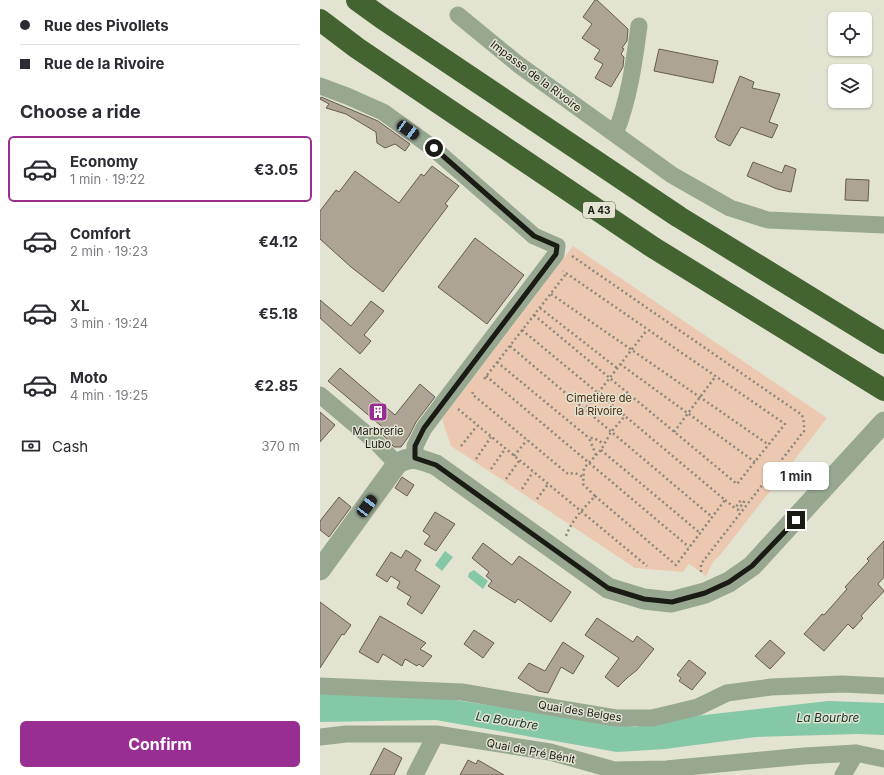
<!DOCTYPE html>
<html lang="en">
<head>
<meta charset="utf-8">
<style>
	body { margin:0; font-family:Inter,sans-serif; background:#f2f2f3; color:#2b2b33; height:100vh; display:flex; flex-direction:column; font-size:15px; white-space:nowrap }
	* { box-sizing:border-box; margin:0 }
	p { font-size:13px; color:#7c7c81 }
	.icon { flex:none; width:22px; height:22px; fill:none; stroke:currentColor; stroke-width:2; stroke-linecap:round; stroke-linejoin:round }
	.map { position:relative; flex:1; overflow:hidden }
	.details { display:flex; flex-direction:column; background:#fff; width:320px }
	.details>* { flex:none }
	.guide { display:grid; align-content:center; height:88px; padding:0 20px; background:#fff }
	.fabs { position:absolute; left:508px; top:12px; display:grid; gap:8px }
	.fabs a { display:grid; place-items:center; width:44px; height:44px; border-radius:6px; background:#fff; box-shadow:0 1px 3px #0004; font-size:20px }
	.end { position:absolute; width:18px; height:18px; margin:-9px; border:5px solid #1b1b15; background:#fff; box-shadow:0 0 0 2px #fff }
	.from { border-radius:50% }
	.bubble { position:absolute; height:28px; border-radius:6px; background:#fff; box-shadow:0 1px 3px #0004; font-size:13px; font-weight:700; line-height:28px; text-align:center }
	.car { position:absolute; width:12px; height:24px; margin:-12px -6px; border-radius:5px; box-shadow:0 0 3px 1px #0007; background:linear-gradient(#222 24%,#8ab4d8 0 40%,#222 0 76%,#8ab4d8 0 86%,#222 0) }
	.guide b { display:flex; align-items:center; gap:14px; height:38px; font-size:15px }
	.guide b+b { border-top:1px solid #e1e1e2 }
	.guide i { width:10px; height:10px; background:#2b2b33 }
	ul { padding:0; list-style:none }
	li { display:flex; align-items:center; gap:12px; height:66px; margin:0 8px 6px; padding:0 12px; border:2px solid transparent; border-radius:6px }
	li div { flex:1 }
	li b { display:block; font-size:15px }
	li em { font-style:normal; font-weight:700 }
	li.on { border-color:#982e91 }
	li>.icon { width:36px; height:36px; stroke-width:1.5 }
	h2 { padding:0 20px; font-size:18px; line-height:48px }
	.pay { display:flex; align-items:center; gap:10px; height:44px; padding:0 20px; font-size:15px }
	.pay p { margin-inline-start:auto }
	.cta { display:flex; gap:8px; margin-top:auto; padding:8px 20px }
	.cta a { flex:1; height:46px; border-radius:6px; background:#982e91; color:#fff; font-size:16px; font-weight:700; line-height:46px; text-align:center }
	main { display:flex; flex:1; min-height:0 }
	.map>svg:first-child { display:block }
	.green { fill:#ecc8b1 }
	.water { fill:#84c8a7 }
	.building { fill:#ada495; stroke:#655c4f }
	.lines { fill:none; stroke-linecap:round; stroke-linejoin:round }
	.path { stroke:#88887c; stroke-width:2.5; stroke-dasharray:2 3; stroke-linecap:butt }
	.minor { stroke:#97a790; stroke-width:17 }
	.tertiary { stroke:#97a790; stroke-width:21 }
	.motorway { stroke:#436331; stroke-width:22 }
	.route { stroke:#1b1b15; stroke-width:5 }
	.labels { text-anchor:middle; stroke-width:3; stroke-linejoin:round; paint-order:stroke }
	.shield { fill:#e3e3d2; stroke:#57574e; stroke-width:1 }
	.shield-label { font-size:10px; font-weight:bold; fill:#1b1b15 }
	.street-label { font-size:11px; fill:#1b1b15; stroke:#e3e3d2 }
	.park-label { font-size:11px; fill:#4d280c; stroke:#e3e3d2 }
	.poi-label { font-size:11px; fill:#1b1b15; stroke:#e3e3d2 }
	.water-label { font-size:12px; font-style:italic; fill:#153426; stroke:#e3e3d2 }
</style>
</head>
<body>
<main>
<section class="details">
<div class="guide">
<b><i class="from"></i>Rue des Pivollets</b>
<b><i></i>Rue de la Rivoire</b>
</div>
<h2>Choose a ride</h2>
<ul>
<li class="on"><svg class="icon" aria-label="car" viewBox="0 0 24 24"><path d="M5 17H2v-5l4-1 3-4h7l3 4 3 1v5h-3M9 17h6M6 11h13"/><circle cx="7" cy="17" r="2"/><circle cx="17" cy="17" r="2"/></svg><div><b>Economy</b><p>1 min · 19:22</p></div><em>€3.05</em></li>
<li><svg class="icon" aria-label="car" viewBox="0 0 24 24"><path d="M5 17H2v-5l4-1 3-4h7l3 4 3 1v5h-3M9 17h6M6 11h13"/><circle cx="7" cy="17" r="2"/><circle cx="17" cy="17" r="2"/></svg><div><b>Comfort</b><p>2 min · 19:23</p></div><em>€4.12</em></li>
<li><svg class="icon" aria-label="car" viewBox="0 0 24 24"><path d="M5 17H2v-5l4-1 3-4h7l3 4 3 1v5h-3M9 17h6M6 11h13"/><circle cx="7" cy="17" r="2"/><circle cx="17" cy="17" r="2"/></svg><div><b>XL</b><p>3 min · 19:24</p></div><em>€5.18</em></li>
<li><svg class="icon" aria-label="car" viewBox="0 0 24 24"><path d="M5 17H2v-5l4-1 3-4h7l3 4 3 1v5h-3M9 17h6M6 11h13"/><circle cx="7" cy="17" r="2"/><circle cx="17" cy="17" r="2"/></svg><div><b>Moto</b><p>4 min · 19:25</p></div><em>€2.85</em></li>
</ul>
<div class="pay"><svg class="icon" aria-label="cash" viewBox="0 0 24 24"><path d="M3 7h18v10H3z"/><circle cx="12" cy="12" r="2"/></svg>Cash<p>370 m</p></div>
<div class="cta"><a>Confirm</a></div>
</section>
<div class="map">
<svg width="564" height="775" viewBox="0 0 564 775">
	<rect width="100%" height="100%" fill="#e3e3d2"/>
	<path class="green" d="M253,246L507,418L401,554L393,562L386,576L369,564L363,572L315,568L131,446L122,419Z"/>
	<path class="water" d="M125,551L133,557L122,571L115,565Z
		M154,570L168,581L163,589L148,577L149,573Z
		M0,691L101,695L315,727L358,718L508,701L564,703V735L538,734L436,737L345,749L297,752L116,720L0,722Z"/>
	<path class="building" d="M275,0H277L308,29L307,41L302,48L304,49L301,54L304,57L303,67L291,87L275,78L283,64L274,59L280,50L262,38L272,24L263,17Z
		M339,49L398,61L393,83L334,71Z
		M420,76L434,82L432,88L460,94L449,122L458,125L452,138L421,127L410,146L397,140V139L395,137Z
		M1,97L58,121L90,144L85,151L75,144L65,148L57,143L56,132L26,114L6,108L9,104L0,99Z
		M433,162L462,173L465,165L476,169L471,192L457,189L427,176Z
		M112,166L139,186L125,204L128,206L63,292L31,267L0,239V211L16,190L19,192L35,171L79,203L101,174L104,176Z
		M526,179L549,180L548,201L525,200Z
		M155,238L204,275L167,324L118,287Z
		M0,300L31,326L51,301L64,311L44,335L51,341L40,354L0,318Z
		M20,368L75,415L100,384L115,397L96,422L89,436L81,447H74L62,434L66,430L8,381Z
		M0,412L15,425L0,442Z
		M82,477L94,485L87,496L75,488Z
		M19,497L31,507L9,537L0,530V521Z
		M115,512L135,524L116,551L104,544L110,536L103,531Z
		M564,541V577L558,584L564,591L541,616L543,618L533,629L528,624L504,651L484,634L502,614L504,615L527,589L525,587L549,561L547,559Z
		M163,543L192,565L199,556L251,592L231,622L198,599L195,603L168,586L172,581L166,576L169,572L152,558Z
		M86,550L101,560L95,570L120,586L102,614L87,604L91,597L77,588L80,582L71,576L67,582L56,575L71,552L81,558Z
		M0,602L31,625L24,635L22,634L0,668Z
		M60,616L106,643L100,649L112,656L103,667L99,664L97,666L85,659L82,666L63,654L58,663L39,652Z
		M277,618L313,642L317,636L334,649L317,670L307,678L298,687L285,677L299,658L265,635Z
		M154,630L174,643L163,658L144,644Z
		M450,640L465,653L450,669L435,656Z
		M243,642L264,656L253,674L241,667L228,693L218,691L198,678L209,663L225,671Z
		M369,660L386,673L372,690L359,681L361,678L357,675Z
		M64,748L82,758L74,775H50Z
		M148,760L156,764L158,760L184,775H140Z"/>
	<g class="lines">
		<path class="path" d="M252,256L482,415L484,423V431L381,564V575
			M231,294L449,445
			M220,308L297,368
			M214,315L417,484L465,424L243,271
			M202,330L278,393L264,410
			M190,346L392,517
			M177,362L269,438
			M300,364L435,462
			M166,376L369,547
			M164,379L246,274
			M153,392L152,394L248,474L255,473L263,477
			M138,409L327,566
			M354,432L395,377
			M141,446L157,426
			M281,450L380,533
			M276,455L269,438H274L284,444
			M194,456L207,440
			M156,459L171,437
			M171,469L185,449
			M186,479L199,461
			M202,489L213,472
			M275,496L356,565L405,500L305,416
			M217,499L228,484
			M405,500L415,508L421,500L424,502L418,510L421,512
			M246,536C252,520 263,509 275,496L263,484L264,468L281,450L291,432L305,416L278,393L327,330"/>
		<path class="minor" d="M138,15L199,65L352,175L410,208L448,220L564,225
			M0,86L27,96L63,112L113,148L214,236L237,246L236,254L104,428L95,446V459
			M295,134C309,100 314,63 319,26
			M0,395L56,442L77,464
			M0,686L142,692L296,718H332L378,707L407,693L451,687L522,684L564,686
			M0,737L26,734H116L230,752L294,770L346,769L484,756L536,753L564,759
			M95,775L116,734
			M523,775L536,753"/>
		<path class="tertiary" d="M0,570L77,464C92,454 101,460 116,465L288,588L324,599L351,602L385,593L409,582L432,566L564,422"/>
		<path class="motorway" d="M37,0L62,18L359,217L564,343
			M0,20L37,48L334,248L564,390"/>
	</g>
	<g class="lines">
		<path class="route" d="M114,148L214,236L237,246L236,254L104,428L95,446V458L116,465L288,588L324,599L352,602L385,593L409,582L432,566L476,520"/>
	</g>
	<defs>
		<symbol id="building-square" viewBox="-11 -11 22 22"><rect x="-9" y="-9" width="18" height="18" rx="4" fill="#982e91" stroke="#e3e3d2"/><path d="M-4-6H4V6H1V3H-1V6H-4ZM-2.5-4.3h1.7v1.8h-1.7ZM.8-4.3h1.7v1.8H.8ZM-2.5-1h1.7V.8h-1.7ZM.8-1h1.7V.8H.8Z" fill="#fff"/></symbol>
	</defs>
	<g fill-rule="evenodd">
		<use href="#building-square" x="47" y="401" width="22" height="22"/>
	</g>
	<g class="labels">
		<rect class="shield" x="263" y="202" width="32" height="16" rx="3"/>
		<g class="shield-label">
			<text x="279" y="214">A 43</text>
		</g>
		<g class="street-label">
			<text transform="translate(216 76) rotate(37)" y="4">Impasse de la Rivoire</text>
			<text transform="translate(260 711) rotate(9)" y="4">Quai des Belges</text>
			<text transform="translate(211 751) rotate(11)" y="4">Quai de Pré Bénit</text>
		</g>
		<g class="park-label">
			<text x="279" y="402">Cimetière de<tspan x="279" dy="13">la Rivoire</tspan></text>
		</g>
		<g class="poi-label">
			<text x="58" y="435">Marbrerie<tspan x="58" dy="13">Lubo</tspan></text>
		</g>
		<g class="water-label">
			<text x="508" y="722">La Bourbre</text>
			<text transform="translate(187 721) rotate(9)" y="4">La Bourbre</text>
		</g>
	</g>
</svg>
<div class="fabs">
<a><svg class="icon" aria-label="locate" viewBox="0 0 24 24"><circle cx="12" cy="12" r="6"/><path d="M12 2v4M12 18v4M2 12h4M18 12h4"/></svg></a>
<a><svg class="icon" aria-label="layers" viewBox="0 0 24 24"><path d="M12 4l9 5-9 5-9-5zM3 14l9 5 9-5"/></svg></a>
</div>
<i class="end from" style="left:114px;top:148px"></i>
<i class="end" style="left:476px;top:520px"></i>
<div class="bubble" style="left:443px;top:462px;width:66px">1 min</div>
<i class="car" style="left:88px;top:130px;rotate:125deg"></i>
<i class="car" style="left:47px;top:506px;rotate:37deg"></i>
</div>
</main>
</body>
</html>
